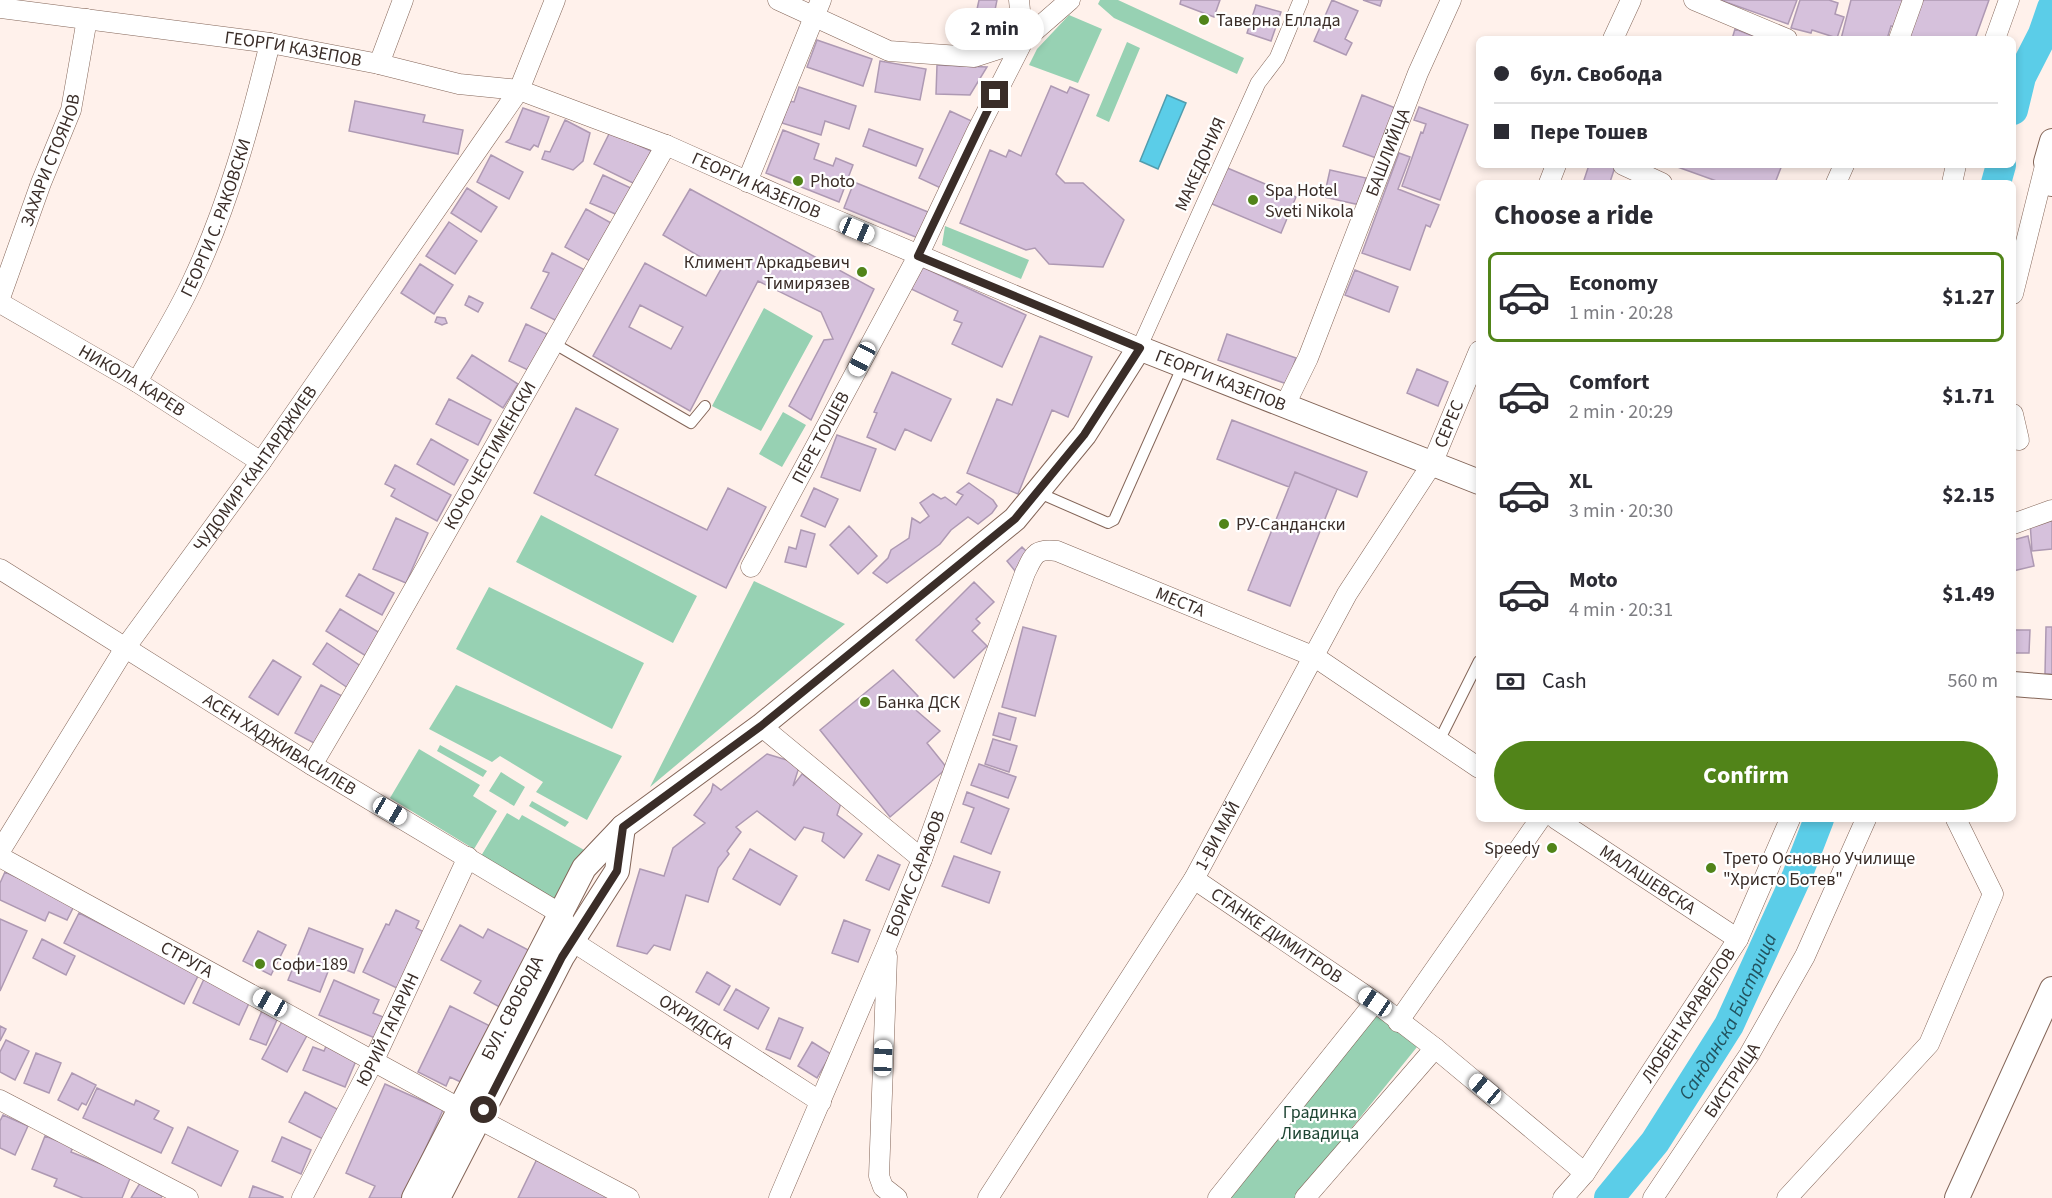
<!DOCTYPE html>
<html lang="en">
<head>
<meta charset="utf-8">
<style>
	body { margin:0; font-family:"Source Sans 3",sans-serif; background:#f7f7f7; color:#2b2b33; height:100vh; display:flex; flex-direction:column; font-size:22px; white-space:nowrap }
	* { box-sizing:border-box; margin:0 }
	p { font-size:20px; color:#7c7c81 }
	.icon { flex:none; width:33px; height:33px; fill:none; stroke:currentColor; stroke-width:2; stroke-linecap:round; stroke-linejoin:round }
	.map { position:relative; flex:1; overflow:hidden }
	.side { position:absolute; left:1476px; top:180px; width:540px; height:642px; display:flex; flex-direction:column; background:#fff; border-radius:9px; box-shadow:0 3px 9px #0003 }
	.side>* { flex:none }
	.banner { position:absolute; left:1476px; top:36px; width:540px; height:132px; border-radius:9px; box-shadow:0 3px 9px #0003; display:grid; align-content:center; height:132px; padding:0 18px; background:#fff }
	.end { position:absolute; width:27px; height:27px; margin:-14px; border:8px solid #3a2d28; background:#fff; box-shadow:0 0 0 3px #fff }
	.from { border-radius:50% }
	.bubble { position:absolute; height:42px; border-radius:21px; background:#fff; box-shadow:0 3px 9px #0003; font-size:20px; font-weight:700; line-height:42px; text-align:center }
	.car { position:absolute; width:18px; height:36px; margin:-18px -9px; border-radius:8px; box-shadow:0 0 4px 2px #0007; background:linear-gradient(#fff 24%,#345 0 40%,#fff 0 76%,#345 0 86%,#fff 0) }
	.banner b { display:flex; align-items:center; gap:21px; height:57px; font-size:22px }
	.banner b+b { border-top:2px solid #e1e1e2 }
	.banner i { width:15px; height:15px; background:#2b2b33 }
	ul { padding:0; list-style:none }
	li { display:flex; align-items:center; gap:18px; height:90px; margin:0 12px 9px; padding:0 6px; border:3px solid transparent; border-radius:9px }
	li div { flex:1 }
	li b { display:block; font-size:22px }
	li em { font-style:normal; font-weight:700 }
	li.current { border-color:#518419 }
	li>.icon { width:54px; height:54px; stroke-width:1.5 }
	h2 { padding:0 18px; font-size:27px; line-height:72px }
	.pay { display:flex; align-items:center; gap:15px; height:66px; padding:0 18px; font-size:22px }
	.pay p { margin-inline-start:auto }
	.cta { display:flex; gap:12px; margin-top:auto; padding:12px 18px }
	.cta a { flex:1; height:69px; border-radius:36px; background:#518419; color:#fff; font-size:24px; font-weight:700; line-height:69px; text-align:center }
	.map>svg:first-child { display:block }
	.green { fill:#97d1b3 }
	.water { fill:#5bcde8; stroke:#519dae; stroke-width:1.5 }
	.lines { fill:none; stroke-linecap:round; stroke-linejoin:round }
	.river { stroke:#5bcde8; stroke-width:30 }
	.building { fill:#d6c1dc; stroke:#ae99b3; stroke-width:1.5; fill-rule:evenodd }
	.service-casing { stroke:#836558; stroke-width:12 }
	.pedestrian-casing { stroke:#836558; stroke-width:16 }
	.minor-casing { stroke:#836558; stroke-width:21 }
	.tertiary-casing { stroke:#836558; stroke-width:26 }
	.service { stroke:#fff; stroke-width:10 }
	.pedestrian { stroke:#fff; stroke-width:15 }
	.minor { stroke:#fff; stroke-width:20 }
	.tertiary { stroke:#fff; stroke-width:24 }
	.route { stroke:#3a2d28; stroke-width:8 }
	.poi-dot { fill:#518419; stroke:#fff; stroke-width:2 }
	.labels { text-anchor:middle; stroke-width:4.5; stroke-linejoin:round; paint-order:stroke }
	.poi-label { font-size:18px; fill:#3a2d28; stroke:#fff; text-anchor:start }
	.street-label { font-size:18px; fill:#3a2d28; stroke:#fff }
	.park-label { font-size:18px; fill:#1e4533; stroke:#fff }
	.water-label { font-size:20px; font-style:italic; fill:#22535f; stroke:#fff }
</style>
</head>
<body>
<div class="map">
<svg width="2052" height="1198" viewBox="0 0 2052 1198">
	<rect width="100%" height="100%" fill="#fff1eb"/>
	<path class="green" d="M1100,0H1118L1244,58L1237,74L1114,18L1098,4Z
		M1069,15L1102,29L1078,83L1029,65L1037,49Z
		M1127,42L1140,48L1109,122L1096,116Z
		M945,226L1029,260L1021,279L942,245Z
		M764,308L813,336L761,431L712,406Z
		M783,412L806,425L782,467L759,454Z
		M541,515L697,596L673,643L516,562Z
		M754,581L845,624L650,787Z
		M489,587L644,663L612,729L456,649Z
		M456,685L622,756L587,820L536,792L543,782L500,756L492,762L429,729Z
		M440,745L487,771L483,777L437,751Z
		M419,749L480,785L473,796L497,811L474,849L390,798Z
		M501,772L525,787L514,806L489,791Z
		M532,801L569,822L565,827L529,806Z
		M507,813L519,820L522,815L586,851L557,900L481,856Z
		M1374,1013L1417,1047L1295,1198H1224Z"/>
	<path class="water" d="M1167,95L1186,103L1158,169L1140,161Z"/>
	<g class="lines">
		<g class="river">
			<path d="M2013,110L2021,77L2043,34L2052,8"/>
			<path d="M1996,183L2001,165"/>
			<path id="s1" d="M1609,1198L1655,1142L1729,1025L1797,876L1819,819"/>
		</g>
	</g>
	<path class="building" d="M979,0H997L989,40L971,37Z
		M1181,0H1220L1214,17L1180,4Z
		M1332,0L1358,11L1345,39L1352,43L1346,55L1314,41Z
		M1363,0H1382L1380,6Z
		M1720,0H1797L1788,24Z
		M1800,0H1829L1838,3L1835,14L1844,17L1837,38L1812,30L1811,33L1791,28Z
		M1851,0H1905L1898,28L1891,26L1887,39H1841Z
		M1922,0H1989L1975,39H1908Z
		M1256,5L1281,12L1271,41L1247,33Z
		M1735,29L1761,39H1732Z
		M817,40L872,59L863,86L807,67Z
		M880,61L926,69L920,100L875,92Z
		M937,65L987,67L970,95L936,94Z
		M1051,86L1067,93L1070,87L1089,95L1056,174L1065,183H1083L1124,220L1103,267L1049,264L1035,248L1026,250L960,223L990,150L1006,157L1009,150L1021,156Z
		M799,87L856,106L849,129L825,121L821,135L782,123L789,101L794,102Z
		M1362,95L1398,109L1379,159L1343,146Z
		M355,101L425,115L423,122L463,130L458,154L349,131Z
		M1419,107L1468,125L1440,200L1402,186L1421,132L1423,133L1426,124L1414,120Z
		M523,108L549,117L538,147L534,145L530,150L506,142L510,139Z
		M950,111L976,123L945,190L919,178Z
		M565,120L590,133L583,161L573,170L542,159L545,151L550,152Z
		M869,129L923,149L916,166L863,146Z
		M783,130L819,144L814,159L833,166L836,158L853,165L839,202L766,173Z
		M610,132L651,151L635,184L594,164Z
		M1399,153L1410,157L1398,189L1439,205L1430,227L1426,225L1410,270L1362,253Z
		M491,155L523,172L509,199L477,182Z
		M1589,165L1615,167L1610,182L1612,183H1583Z
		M1672,165H1782L1775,183H1722Z
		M1225,167L1296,197L1281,233L1210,203Z
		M1330,170L1366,178L1360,205L1324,197Z
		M603,175L633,189L620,216L590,203Z
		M854,182L928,212L918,238L844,208Z
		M467,188L497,207L481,232L451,213Z
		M690,189L874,289L811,420L789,406L824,340L833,339L821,312L758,281L690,411L593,356L645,263L706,296L721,269L663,235ZM640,305L683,327L671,349L629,327Z
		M586,209L613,224L592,262L565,247Z
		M449,222L477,241L455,274L426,256Z
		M552,253L585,270L559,322L531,308L549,273L543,271Z
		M420,264L453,285L434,314L401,293Z
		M920,266L1026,315L1002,367L952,344L962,323L954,320L958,311L909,288Z
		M1355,270L1398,287L1389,312L1345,295Z
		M469,296L483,303L478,312L465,305Z
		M437,317L445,318L447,323L442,325L435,322Z
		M526,324L547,334L530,371L509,361Z
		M1227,334L1296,358L1287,384L1218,360Z
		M1040,336L1092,357L1068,417L1052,410L1018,494L967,473L997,399L1012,405Z
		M472,355L518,384L503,408L457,378Z
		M1417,369L1448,382L1438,406L1407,393Z
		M892,372L951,399L931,441L905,429L895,450L867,437L877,413L874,412Z
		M449,399L491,420L478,445L436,424Z
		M576,408L618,429L595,475L707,530L728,488L766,507L726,588L534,493Z
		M1232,420L1367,472L1357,497L1295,472L1289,487L1217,459Z
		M837,435L876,449L860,491L821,477Z
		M431,439L468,460L454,485L417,464Z
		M395,465L451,495L437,521L391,496L395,489L385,484Z
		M1295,472L1337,489L1290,606L1248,590Z
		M969,483L993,500L997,506L992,513L978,524L968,517L951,530L940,544L887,583L873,573L888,558L891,550L909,538L912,518L920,523L929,516L920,503L933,494L941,499L945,497L956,505L963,495L957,492Z
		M814,488L838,499L825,527L801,516Z
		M396,518L428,533L406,583L373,569Z
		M2052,520V549L2032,551L2030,522Z
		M849,526L877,556L858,574L830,545Z
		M801,530L815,534L806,567L785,562L789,547L796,549Z
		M2028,536L2034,566L2013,571V540Z
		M1022,547L1031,556L1015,571L1007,561Z
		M359,574L394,593L382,615L346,596Z
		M974,582L994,602L976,619L980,623L972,631L987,646L954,678L916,640Z
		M2013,594V630H2030L2029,653H2013Z
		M340,609L380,633L366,656L326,631Z
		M1023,627L1056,636L1035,716L1002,707Z
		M2046,627H2052V674H2045Z
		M327,643L362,667L348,688L313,664Z
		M273,660L301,677L278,715L249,697Z
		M893,670L918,696L910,705L940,731L927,743L947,768L890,817L820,730Z
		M321,685L342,696L316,744L295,733Z
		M999,713L1016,718L1010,740L993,735Z
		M993,739L1017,746L1009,772L985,764Z
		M767,754L800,764L793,786L802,774L841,803L837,815L862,834L844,858L822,841L824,833L804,827L795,840L757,811L736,827L741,832L727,851L729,854L718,868L708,902L686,895L670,950L654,945L647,954L617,946L640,869L664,876L673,848L705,823L694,815L711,792L713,784L721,790Z
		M979,764L1016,777L1008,798L971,785Z
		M967,792L1009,809L991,854L961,842L974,808L963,804Z
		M750,849L797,876L780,905L733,879Z
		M878,855L900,865L889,890L866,880Z
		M954,856L1000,872L989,903L942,886Z
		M5,872L75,904L67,920L49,912L45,921L0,900V883Z
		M396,910L419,921L416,928L426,933L399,989L363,972L386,924L389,925Z
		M79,913L199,974L184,1004L64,943Z
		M0,919L27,931L0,991Z
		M844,920L870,930L858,962L832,953Z
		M460,925L483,938L488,929L534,953L505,1010L474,993L481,981L441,960Z
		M309,928L363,949L354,973L331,964L320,992L288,980Z
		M258,931L286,945L271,975L243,961Z
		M42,939L75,956L66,975L33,958Z
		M707,972L730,986L719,1005L696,992Z
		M204,979L250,1001L239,1025L193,1003Z
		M334,980L379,1000L373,1013L383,1017L375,1038L319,1015Z
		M736,989L769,1008L758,1029L724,1010Z
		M264,1006L280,1013L266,1045L250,1039Z
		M450,1006L494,1028L465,1084L450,1077L446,1086L418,1072Z
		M285,1016L310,1030L287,1072L262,1059Z
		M779,1018L803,1028L790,1059L766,1049Z
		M0,1026L6,1029L0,1041Z
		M6,1040L29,1051L15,1080L0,1072V1052Z
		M812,1042L831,1054L817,1078L798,1066Z
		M327,1044L358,1056L345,1087L303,1070L313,1047L324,1051Z
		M36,1053L61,1063L49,1093L24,1083Z
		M72,1073L96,1085L86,1105L82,1103L78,1110L58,1100Z
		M385,1084L443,1110L403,1198H369L375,1186L346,1173Z
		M97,1088L134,1105L136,1100L159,1111L154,1119L173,1128L161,1153L83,1118Z
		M305,1092L339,1110L323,1139L289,1122Z
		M3,1115L28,1126L15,1155L0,1148V1121Z
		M188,1127L238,1151L221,1186L172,1163Z
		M45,1136L73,1147L71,1152L131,1176L122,1198H83L54,1186L57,1179L32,1169Z
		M282,1137L311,1150L301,1174L272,1161Z
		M537,1159L614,1198H518Z
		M140,1183L162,1196L161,1198H131Z
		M253,1186L283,1197V1198H249Z"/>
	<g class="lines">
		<defs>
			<path id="service" d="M553,343L691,423L705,406
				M1037,492L1108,523L1114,520L1183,365
				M1439,741L1479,661"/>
			<path id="pedestrian" d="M1139,348L1258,83L1277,58L1301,0"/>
			<g id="minor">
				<path d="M778,0L889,51L974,57L1023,41"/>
				<path d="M1019,0L1023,41"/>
				<path d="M1694,0L1787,39"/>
				<path id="s2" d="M0,8L270,43L379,64L459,84L519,90L666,145L796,203L1139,348"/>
				<path d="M1613,39L1631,0"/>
				<path d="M1899,39L1913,0"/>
				<path d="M1995,39L2009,0"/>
				<path d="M379,64L403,0"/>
				<path d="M1623,165L1662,183"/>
				<path d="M747,182L821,0"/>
				<path d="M1549,183L1556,165"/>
				<path d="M1836,183L1844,165"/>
				<path d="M1952,183L1956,165"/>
				<path d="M2013,294L2046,162"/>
				<path id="s3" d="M0,298L41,183L71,110L87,19"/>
				<path id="s4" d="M0,303L137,382L261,462"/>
				<path id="s5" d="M137,382C155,349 176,317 192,282C228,206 250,125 270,43"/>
				<path id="s6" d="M1285,405L1308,358L1418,73L1451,0"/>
				<path d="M2013,414L2019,440"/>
				<path d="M2013,524L2052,510"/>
				<path id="s7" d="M751,567L918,256L977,131L1023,41L1070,0"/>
				<path id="s8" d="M0,569L312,765L561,914L572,941L821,1102"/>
				<path d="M761,726L922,859"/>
				<path id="s9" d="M312,765L368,670L666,145"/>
				<path id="s10" d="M1556,819L1738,939"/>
				<path id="s11" d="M0,851L125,648L261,462L519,90L555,0"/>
				<path id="s12" d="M0,857L479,1119L629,1198"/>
				<path id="s13" d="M1194,879L1375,1002L1435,1048L1585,1173"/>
				<path d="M887,956L879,1176L883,1187L897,1198"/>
				<path d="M1398,1022L1540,819"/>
				<path d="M0,1100L188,1198"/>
				<path id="s14" d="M302,1198L374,1060L468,857"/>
				<path id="s15" d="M779,1198L887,945L922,859L1025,573C1034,555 1035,548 1057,551L1315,657L1479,768"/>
				<path id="s16" d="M988,1198L1194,879L1347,594L1432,464L1479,351"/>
				<path d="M1218,1198L1375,1002"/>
				<path d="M1305,1198L1435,1048"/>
				<path id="s17" d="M1563,1198L1585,1173L1738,939L1790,819"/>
				<path id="s18" d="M1653,1198L1749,1055L1805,956L1866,819"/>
				<path d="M1787,1198L1929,1044L1993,894L1956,819"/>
			</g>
			<g id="tertiary">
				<path d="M2052,141L2046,162L2052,184"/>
				<path d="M2013,684L2052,687"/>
				<path id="s19" d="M414,1198L584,868L623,827L761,726L1015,519L1084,435L1139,348L1479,482"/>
				<path d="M438,1198L562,957L617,871L623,827"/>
				<path d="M1957,1198L2052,989"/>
			</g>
		</defs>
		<use href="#service" class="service-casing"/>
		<use href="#pedestrian" class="pedestrian-casing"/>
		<use href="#minor" class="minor-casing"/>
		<use href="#tertiary" class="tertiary-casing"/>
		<use href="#service" class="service"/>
		<use href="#pedestrian" class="pedestrian"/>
		<use href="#minor" class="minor"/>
		<use href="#tertiary" class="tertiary"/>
	</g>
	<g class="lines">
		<path class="route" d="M484,1110L562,957L617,871L623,827L761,726L1015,519L1084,435L1140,348L918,256L995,95"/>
	</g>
	<g class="poi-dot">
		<circle cx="1204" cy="20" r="6"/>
		<circle cx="798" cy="181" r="6"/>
		<circle cx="1253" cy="200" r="6"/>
		<circle cx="862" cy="272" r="6"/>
		<circle cx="1224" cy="524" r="6"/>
		<circle cx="865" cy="702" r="6"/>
		<circle cx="1552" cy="848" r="6"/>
		<circle cx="1711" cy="868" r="6"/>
		<circle cx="260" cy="964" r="6"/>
	</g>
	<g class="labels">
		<g class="poi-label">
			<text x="1216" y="26">Таверна Еллада</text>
			<text x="810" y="187">Photo</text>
			<text x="1265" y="196">Spa Hotel<tspan x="1265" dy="21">Sveti Nikola</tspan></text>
			<text x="850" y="268" text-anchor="end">Климент Аркадьевич<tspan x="850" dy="21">Тимирязев</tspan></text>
			<text x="1236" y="530">РУ-Сандански</text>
			<text x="877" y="708">Банка ДСК</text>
			<text x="1540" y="854" text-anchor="end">Speedy</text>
			<text x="1723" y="864">Трето Основно Училище<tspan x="1723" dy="21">"Христо Ботев"</tspan></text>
			<text x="272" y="970">Софи-189</text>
		</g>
		<g class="street-label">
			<text dy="6" stroke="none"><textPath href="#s2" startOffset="296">ГЕОРГИ КАЗЕПОВ</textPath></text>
			<text dy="6" stroke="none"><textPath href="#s6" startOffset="273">БАШЛИЙЦА</textPath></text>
			<text dy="6" stroke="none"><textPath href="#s3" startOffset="147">ЗАХАРИ СТОЯНОВ</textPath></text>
			<text transform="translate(1200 164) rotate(-66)" y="6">МАКЕДОНИЯ</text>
			<text dy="6" stroke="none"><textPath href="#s2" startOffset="782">ГЕОРГИ КАЗЕПОВ</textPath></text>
			<text dy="6" stroke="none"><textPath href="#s5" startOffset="183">ГЕОРГИ С. РАКОВСКИ</textPath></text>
			<text dy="6" stroke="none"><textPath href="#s19" startOffset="1226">ГЕОРГИ КАЗЕПОВ</textPath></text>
			<text dy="6" stroke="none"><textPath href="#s4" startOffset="153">НИКОЛА КАРЕВ</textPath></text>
			<text dy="6" stroke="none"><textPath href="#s16" startOffset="902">СЕРЕС</textPath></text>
			<text dy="6" stroke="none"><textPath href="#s7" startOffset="147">ПЕРЕ ТОШЕВ</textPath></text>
			<text dy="6" stroke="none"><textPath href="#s9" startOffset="357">КОЧО ЧЕСТИМЕНСКИ</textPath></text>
			<text dy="6" stroke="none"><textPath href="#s11" startOffset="460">ЧУДОМИР КАНТАРДЖИЕВ</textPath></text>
			<text dy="6" stroke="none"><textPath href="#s15" startOffset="849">МЕСТА</textPath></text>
			<text dy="6" stroke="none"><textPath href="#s8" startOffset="330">АСЕН ХАДЖИВАСИЛЕВ</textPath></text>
			<text dy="6" stroke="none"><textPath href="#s16" startOffset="429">1-ВИ МАЙ</textPath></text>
			<text dy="6" stroke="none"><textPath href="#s15" startOffset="352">БОРИС САРАФОВ</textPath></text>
			<text dy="6" stroke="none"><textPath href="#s10" startOffset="110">МАЛАШЕВСКА</textPath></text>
			<text dy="6" stroke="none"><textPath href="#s13" startOffset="100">СТАНКЕ ДИМИТРОВ</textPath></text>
			<text dy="6" stroke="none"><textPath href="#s12" startOffset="213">СТРУГА</textPath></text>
			<text dy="6" stroke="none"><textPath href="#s19" startOffset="214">БУЛ. СВОБОДА</textPath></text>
			<text dy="6" stroke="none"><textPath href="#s17" startOffset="222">ЛЮБЕН КАРАВЕЛОВ</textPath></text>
			<text dy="6" stroke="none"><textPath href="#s8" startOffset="836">ОХРИДСКА</textPath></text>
			<text dy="6" stroke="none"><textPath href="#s14" startOffset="189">ЮРИЙ ГАГАРИН</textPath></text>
			<text dy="6" stroke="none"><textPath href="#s18" startOffset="142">БИСТРИЦА</textPath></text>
		</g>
		<g class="park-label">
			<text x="1320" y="1118">Градинка<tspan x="1320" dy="21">Ливадица</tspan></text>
		</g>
		<g class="water-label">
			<text dy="7" stroke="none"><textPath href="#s1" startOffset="218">Санданска Бистрица</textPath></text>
		</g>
	</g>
</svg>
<i class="end from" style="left:484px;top:1110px"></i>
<i class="end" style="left:995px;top:95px"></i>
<div class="bubble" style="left:945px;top:8px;width:99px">2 min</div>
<i class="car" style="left:857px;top:230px;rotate:113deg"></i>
<i class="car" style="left:862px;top:359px;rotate:208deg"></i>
<i class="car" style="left:390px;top:811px;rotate:120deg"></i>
<i class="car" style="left:1375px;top:1002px;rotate:304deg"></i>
<i class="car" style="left:270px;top:1003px;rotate:299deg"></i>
<i class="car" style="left:883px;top:1058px;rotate:2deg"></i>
<i class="car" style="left:1485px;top:1089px;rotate:310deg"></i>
<div class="banner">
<b><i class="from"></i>бул. Свобода</b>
<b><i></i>Пере Тошев</b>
</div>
<section class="side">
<h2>Choose a ride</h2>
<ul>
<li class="current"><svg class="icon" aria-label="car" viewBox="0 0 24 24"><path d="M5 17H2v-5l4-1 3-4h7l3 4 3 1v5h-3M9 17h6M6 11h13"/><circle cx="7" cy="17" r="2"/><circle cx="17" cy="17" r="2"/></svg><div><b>Economy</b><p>1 min · 20:28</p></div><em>$1.27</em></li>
<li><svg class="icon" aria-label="car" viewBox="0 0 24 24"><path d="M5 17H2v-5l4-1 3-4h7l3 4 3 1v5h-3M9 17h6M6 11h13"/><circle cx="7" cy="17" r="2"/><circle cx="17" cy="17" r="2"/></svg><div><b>Comfort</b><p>2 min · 20:29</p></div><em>$1.71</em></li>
<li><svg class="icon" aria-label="car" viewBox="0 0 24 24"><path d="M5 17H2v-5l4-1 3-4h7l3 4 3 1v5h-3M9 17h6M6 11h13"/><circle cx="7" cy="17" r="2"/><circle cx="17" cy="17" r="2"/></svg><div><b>XL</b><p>3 min · 20:30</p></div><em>$2.15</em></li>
<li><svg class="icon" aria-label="car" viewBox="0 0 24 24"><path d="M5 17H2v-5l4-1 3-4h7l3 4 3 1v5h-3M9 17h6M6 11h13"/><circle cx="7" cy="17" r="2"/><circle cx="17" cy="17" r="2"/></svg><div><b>Moto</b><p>4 min · 20:31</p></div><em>$1.49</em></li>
</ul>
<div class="pay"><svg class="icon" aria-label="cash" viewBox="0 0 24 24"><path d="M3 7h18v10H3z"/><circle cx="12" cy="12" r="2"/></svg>Cash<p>560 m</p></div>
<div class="cta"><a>Confirm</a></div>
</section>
</div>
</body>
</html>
